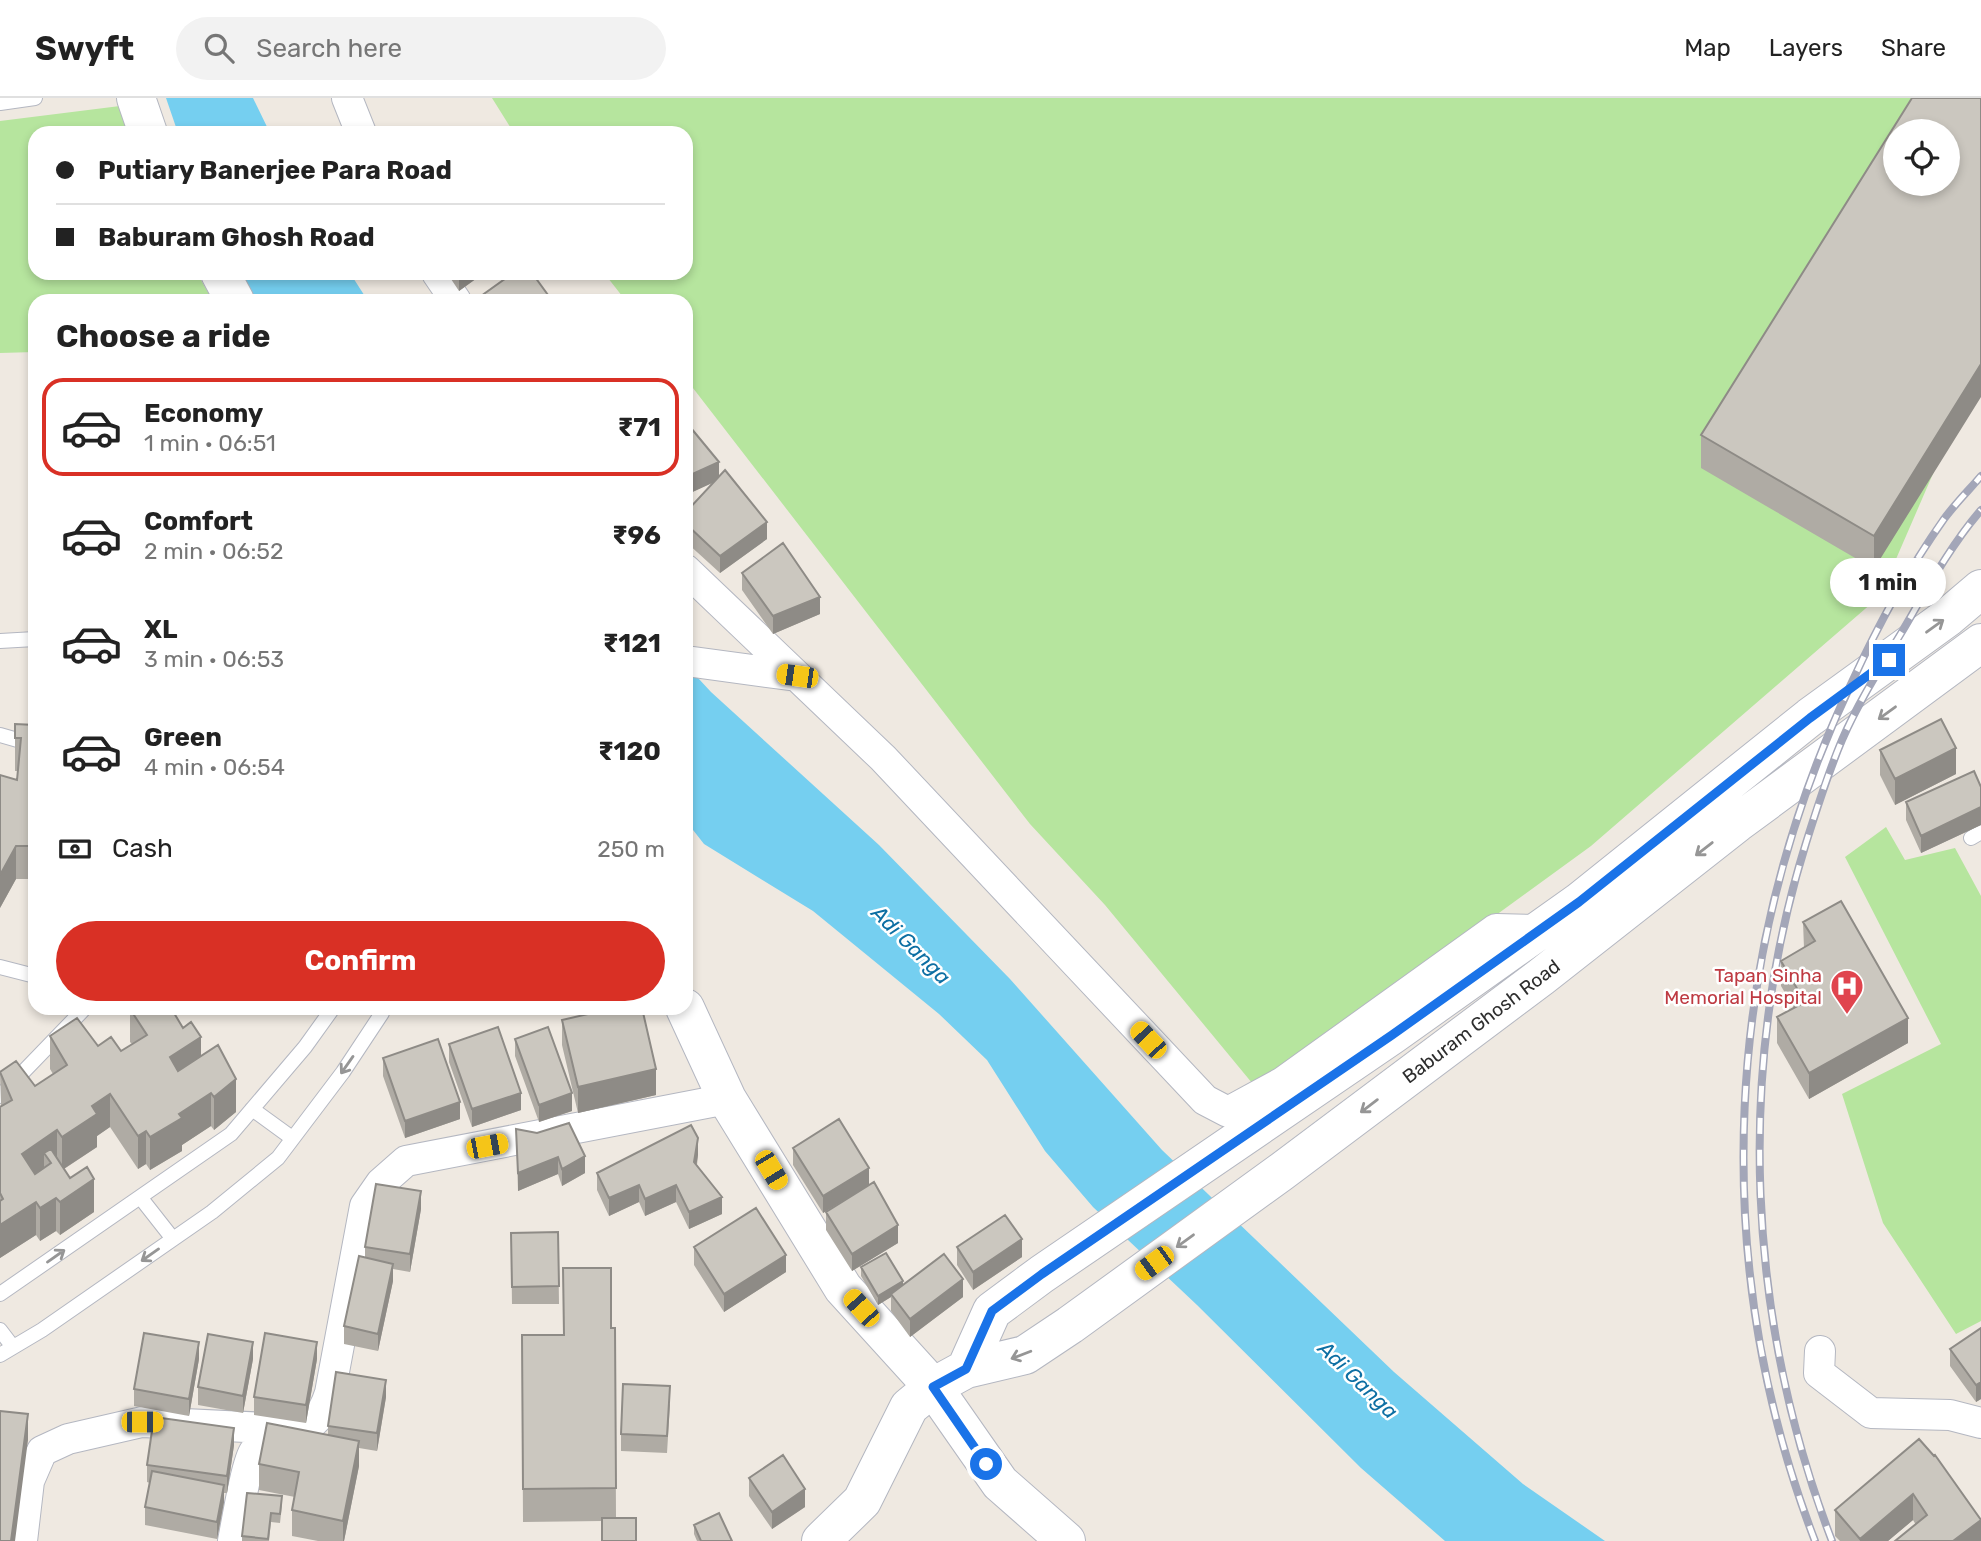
<!DOCTYPE html>
<html lang="en">
<head>
<meta charset="utf-8">
<style>
	body { margin:0; font-family:Rubik,sans-serif; background:#f2f2f2; color:#222; height:100vh; display:flex; flex-direction:column; font-size:26px; white-space:nowrap }
	* { box-sizing:border-box; margin:0 }
	p { font-size:23px; color:#767676 }
	.icon { flex:none; width:38px; height:38px; fill:none; stroke:currentColor; stroke-width:2; stroke-linecap:round; stroke-linejoin:round }
	.map { position:relative; flex:1; overflow:hidden }
	.sheet { position:absolute; left:28px; top:196px; width:665px; height:721px; display:flex; flex-direction:column; background:#fff; border-radius:21px; box-shadow:0 4px 10px #0003 }
	.sheet>* { flex:none }
	.hud { position:absolute; left:28px; top:28px; width:665px; height:154px; border-radius:21px; box-shadow:0 4px 10px #0003; display:grid; align-content:center; height:154px; padding:0 28px; background:#fff }
	.controls { position:absolute; left:1883px; top:21px; display:grid; gap:14px }
	.controls a { display:grid; place-items:center; width:77px; height:77px; border-radius:50%; background:#fff; box-shadow:0 4px 10px #0003; font-size:35px }
	.end { position:absolute; width:32px; height:32px; margin:-16px; border:9px solid #1a73e8; background:#fff; box-shadow:0 0 0 4px #fff }
	.from { border-radius:50% }
	.bubble { position:absolute; height:49px; border-radius:24px; background:#fff; box-shadow:0 4px 10px #0003; font-size:23px; font-weight:700; line-height:49px; text-align:center }
	.car { position:absolute; width:21px; height:42px; margin:-21px -10px; border-radius:9px; box-shadow:0 0 5px 2px #0007; background:linear-gradient(#f5c518 24%,#345 0 40%,#f5c518 0 76%,#345 0 86%,#f5c518 0) }
	.hud b { display:flex; align-items:center; gap:24px; height:66px; font-size:26px }
	.hud b+b { border-top:2px solid #e0e0e0 }
	.hud i { width:18px; height:18px; background:#222 }
	ul { padding:0; list-style:none }
	li { display:flex; align-items:center; gap:21px; height:98px; margin:0 14px 10px; padding:0 14px; border:4px solid transparent; border-radius:21px }
	li div { flex:1 }
	li b { display:block; font-size:26px }
	li em { font-style:normal; font-weight:700 }
	li.selected { border-color:#d93025 }
	li>.icon { width:63px; height:63px; stroke-width:1.5 }
	h2 { padding:0 28px; font-size:32px; line-height:84px }
	.pay { display:flex; align-items:center; gap:18px; height:77px; padding:0 28px; font-size:26px }
	.pay p { margin-inline-start:auto }
	.action { display:flex; gap:14px; margin-top:auto; padding:14px 28px }
	.action a { flex:1; height:80px; border-radius:42px; background:#d93025; color:#fff; font-size:28px; font-weight:700; line-height:80px; text-align:center }
	header { display:flex; align-items:center; gap:42px; box-sizing:border-box; height:98px; padding:0 35px; background:#fff; border-bottom:2px solid #e0e0e0 }
	header strong { font-size:33px }
	nav { display:flex; gap:38px; margin-inline-start:auto; font-size:24px }
	.search { width:490px; height:63px; background:#f2f2f2; display:flex; align-items:center; gap:18px; box-sizing:border-box; padding:0 24px; border-radius:38px; color:#767676; font-size:26px }
	.map>svg:first-child { display:block }
	.green { fill:#b6e59e; fill-rule:evenodd }
	.water { fill:#75cff0 }
	.lines { fill:none; stroke-linecap:round; stroke-linejoin:round }
	.lane-casing { stroke:#b4b7c1; stroke-width:16 }
	.street-casing { stroke:#b4b7c1; stroke-width:32 }
	.secondary-casing { stroke:#b4b7c1; stroke-width:40 }
	.lane { stroke:#fff; stroke-width:14 }
	.street { stroke:#fff; stroke-width:30 }
	.secondary { stroke:#fff; stroke-width:38 }
	.rail-casing { stroke:#a3a6b8; stroke-width:8 }
	.rail { stroke:#fff; stroke-width:5; stroke-dasharray:16; stroke-linecap:butt }
	.wall { fill:#afaba4 }
	.shaded-wall { fill:#8e8b86 }
	.building { fill:#cbc7bf; stroke:#8e8b86; stroke-width:2; fill-rule:evenodd }
	.oneway { stroke:#969696 }
	.route { stroke:#1a73e8; stroke-width:9 }
	.labels { text-anchor:middle; stroke-width:5; stroke-linejoin:round; paint-order:stroke }
	.health-label { font-size:19px; fill:#be3a42; stroke:#fff; text-anchor:end }
	.street-label { font-size:19px; fill:#2e2e2e; stroke:#fff }
	.water-label { font-size:21px; font-style:italic; fill:#0d6fa3; stroke:#fff }
</style>
</head>
<body>
<header>
<strong>Swyft</strong>
<div class="search"><svg class="icon" aria-label="search" viewBox="0 0 24 24"><circle cx="10" cy="10" r="6"/><path d="M15 15l6 6"/></svg>Search here</div>
<nav><a>Map</a><a>Layers</a><a>Share</a></nav>
</header>
<div class="map">
<svg width="1981" height="1443" viewBox="0 0 1981 1443">
	<rect width="100%" height="100%" fill="#efe9e1"/>
	<path class="green" d="M492,0H1981V265L1880,498L1591,748L1257,991L1105,807L1030,726L686,281V203H626L604,175H686V35H514ZM1895,33H1948V86H1895Z
		M120,8L127,35H35V175H197L213,203H35V254L0,255V23Z
		M1886,729L1905,762L1955,750L1981,798V1223L1956,1236L1883,1125L1842,996L1941,946L1845,759Z"/>
	<path class="water" d="M166,0H253L270,35H178Z
		M241,175H350L368,203H257Z
		M686,567L711,594L879,747L1010,881L1162,1052L1394,1274L1523,1386L1605,1443H1445L1361,1370L1197,1207L1093,1109L1045,1053L987,962L939,916L813,813L704,746L686,723Z"/>
	<g class="lines">
		<defs>
			<path id="lane" d="M0,5L35,0
				M0,543L35,541
				M0,637L35,647
				M1971,740L1981,734
				M0,869L35,878
				M0,998L85,910
				M252,1011L292,1040
				M140,1099L173,1141
				M0,1196L231,1036L305,949L333,910
				M0,1232L13,1249
				M0,1257L42,1232L212,1114L278,1060L343,974L382,915L383,910"/>
			<path id="street" d="M347,0L361,35
				M437,175L456,203
				M686,472L883,660L1205,1002L1228,1014L1283,984L1496,831L1539,832
				M686,563L797,578
				M1820,1253L1819,1275L1871,1315L1950,1317L1981,1325
				M22,1443L29,1383L42,1353L68,1341L142,1324L290,1331
				M233,1443C236,1428 247,1362 254,1354C279,1320 313,1350 330,1295L365,1108L381,1085L406,1063L727,1001"/>
			<path id="secondary" d="M136,0L148,35
				M220,175L235,203
				M685,910L727,1001L843,1190L933,1289L1000,1385L1066,1443
				M966,1271L992,1213L1042,1176L1392,937L1579,804L1810,619L1948,519L1981,491
				M821,1443L862,1403L909,1309L933,1289L966,1271L1025,1257L1070,1227L1281,1074L1541,879L1737,725L1981,545"/>
		</defs>
		<use href="#lane" class="lane-casing"/>
		<use href="#street" class="street-casing"/>
		<use href="#secondary" class="secondary-casing"/>
		<use href="#lane" class="lane"/>
		<use href="#street" class="street"/>
		<use href="#secondary" class="secondary"/>
		<defs>
			<path id="rail" d="M1815,1443C1707,1162 1723,854 1852,584C1878,527 1908,472 1944,421C1955,406 1969,392 1981,378
				M1832,1443C1747,1221 1735,973 1806,745C1817,710 1828,675 1842,642C1859,603 1882,567 1903,532C1927,491 1950,448 1981,412"/>
		</defs>
		<use href="#rail" class="rail-casing"/>
		<use href="#rail" class="rail"/>
	</g>
	<path class="wall" d="M1912,0L1874,471L1701,370V337Z
		M447,175H484L459,193Z
		M719,378L767,441L720,475L686,444V414L713,384L686,397Z
		M742,475L820,516L773,536L742,492Z
		M35,627V781H16L0,810L18,673H15V640Z
		M1880,652L1956,676L1895,707L1880,677Z
		M1981,689V727L1921,755L1906,722V704Z
		M1803,824L1908,945L1809,1001L1777,945V919L1794,910L1781,888V863L1804,850Z
		M130,911L201,958L236,1014L214,1032L211,1028L182,1047V1053L150,1072L146,1066L138,1071L110,1029L97,1038V1049L64,1071L94,1114L60,1137L56,1133L40,1143L36,1137L0,1160V1009H1L0,974L35,988L53,976L50,971V938L121,953L132,946L130,944Z
		M562,922L656,997L578,1015L562,947Z
		M515,941L572,1013L539,1024L515,958Z
		M449,946L521,1012L472,1029L449,964Z
		M383,960L460,1021L405,1040L383,978Z
		M516,1031L585,1075L562,1088L558,1076L518,1093Z
		M793,1050L869,1087L823,1115L793,1067Z
		M698,1057L697,1067L722,1116L689,1131L676,1104L645,1118L639,1104L609,1118L597,1092V1075Z
		M421,1111L410,1174L393,1171V1183L378,1253L344,1246V1228L365,1159V1149Z
		M826,1114L898,1145L852,1173L826,1132Z
		M558,1134L559,1206H512L511,1135Z
		M694,1149L786,1174L724,1214L694,1167Z
		M957,1149L1022,1159L973,1192L957,1167Z
		M861,1169L903,1186L963,1199L910,1239L891,1213V1199L878,1207L861,1178Z
		M615,1230L616,1420L602,1423L523,1424L522,1237H563Z
		M1981,1230V1301L1976,1304L1950,1268V1251Z
		M199,1261L189,1318L134,1308V1291Z
		M253,1261L243,1315L198,1307V1289Z
		M317,1261L306,1325L254,1317V1299Z
		M386,1299L377,1353L359,1350V1368L344,1443H318L292,1438V1412L295,1399L259,1392V1366L328,1337V1328Z
		M670,1306L667,1355L621,1353V1336Z
		M1919,1341L1981,1421L1916,1427L1913,1422L1888,1443H1840L1835,1438V1412Z
		M234,1347L227,1395H224V1404L217,1441L145,1427V1409L150,1385L147,1384V1367Z
		M749,1380L805,1409L772,1431L749,1398Z
		M282,1407L280,1425L271,1424L269,1443H242V1438Z
		M694,1427L732,1443H697L694,1436Z"/>
	<path class="shaded-wall" d="M459,175H484L459,193Z
		M548,197V203H539Z
		M1981,266V299L1874,471V438Z
		M719,364V382L686,397V379Z
		M767,424V441L720,475V458Z
		M820,499V516L773,536V518Z
		M1956,650V676L1895,707V681Z
		M1981,709V727L1921,755V738Z
		M16,748V781L0,810V777Z
		M1908,920V945L1809,1001V975Z
		M201,939V972L170,992V959Z
		M656,971V997L578,1015V989Z
		M236,981V1014L214,1032V999Z
		M211,995V1028L182,1047V1053L150,1072V1039L179,1016Z
		M521,995V1012L472,1029V1011Z
		M572,995V1013L539,1024V1007Z
		M110,996V1029L97,1038V1049L62,1072V1039L92,1008Z
		M460,1004V1021L405,1040V1023Z
		M57,1032V1065L44,1055V1074L22,1089V1056Z
		M146,1033V1066L138,1071V1038Z
		M698,1040V1057L694,1081V1064Z
		M585,1058V1075L562,1088V1071Z
		M558,1059V1076L518,1093V1075Z
		M869,1070V1087L823,1115V1098Z
		M94,1081V1114L60,1137V1104Z
		M639,1087V1104L609,1118V1100Z
		M676,1087V1104L645,1118V1101Z
		M421,1093V1111L410,1174V1156Z
		M722,1099V1116L689,1131V1114Z
		M56,1100V1133L40,1143V1110Z
		M36,1104V1137L0,1160V1127Z
		M898,1127V1145L852,1173V1156Z
		M1022,1141V1159L973,1192V1174Z
		M786,1157V1174L724,1214V1196Z
		M393,1166V1183L378,1253V1236Z
		M963,1181V1199L910,1239V1221Z
		M903,1183V1192L891,1196V1199L878,1207V1198Z
		M199,1244V1261L189,1318V1301Z
		M253,1244V1261L243,1315V1298Z
		M317,1244V1261L306,1325V1307Z
		M386,1282V1299L377,1353V1335Z
		M1981,1284V1301L1976,1304V1287Z
		M28,1316V1342L15,1443H11Z
		M234,1330V1347L227,1395V1378Z
		M359,1343V1368L344,1443H343V1423Z
		M224,1387V1404L217,1441V1424Z
		M805,1391V1409L772,1431V1414Z
		M1913,1396V1422L1888,1443H1860V1441Z
		M1981,1422V1443H1953Z"/>
	<path class="building" d="M1912,0H1981V266L1874,438L1701,337ZM1895,33H1948V86H1895Z
		M513,175H532L548,197L539,203H484L481,198Z
		M686,324L719,364L686,379Z
		M725,372L767,424L720,458L686,426V414Z
		M783,445L820,499L773,518L742,475Z
		M1941,621L1956,650L1895,681L1880,652Z
		M15,626L35,627V748H16L0,777V677L17,682L21,640H15Z
		M1974,673L1981,689V709L1921,738L1906,704Z
		M1841,803L1908,920L1809,975L1777,919L1805,904L1781,863L1815,843L1803,824Z
		M132,910H171L183,930L191,924L201,939L170,959L178,973L218,947L236,981L214,999L211,995L179,1016L182,1020L150,1039L146,1033L138,1038L110,996L92,1008L97,1016L62,1039L57,1032L22,1056L35,1076L51,1065L44,1055L51,1051L70,1080L87,1069L94,1081L60,1104L56,1100L40,1110L36,1104L0,1127V1103L3,1101L0,1095V1009L12,1002L0,974L16,963L35,988L67,967L50,938L77,920L98,948L111,939L121,953L147,937L130,911Z
		M614,910H642L656,971L578,989L562,922Z
		M498,929L521,995L472,1011L449,946Z
		M548,929L572,995L539,1007L515,941Z
		M438,941L460,1004L405,1023L383,960Z
		M839,1021L869,1070L823,1098L793,1050Z
		M569,1025L585,1058L562,1071L558,1059L518,1075L516,1031L537,1035Z
		M691,1027L698,1040L694,1064L722,1099L689,1114L676,1087L645,1101L639,1087L609,1100L597,1075Z
		M874,1084L898,1127L852,1156L826,1114Z
		M376,1086L421,1093L410,1156L365,1149Z
		M756,1110L786,1157L724,1196L694,1149Z
		M1005,1117L1022,1141L973,1174L957,1149Z
		M558,1134L559,1188L512,1189L511,1135Z
		M886,1155L903,1183L878,1198L861,1169Z
		M944,1156L963,1181L910,1221L891,1196Z
		M359,1158L393,1166L378,1236L344,1228Z
		M563,1170H611V1230H615L616,1390L523,1391L522,1237H564Z
		M1981,1230V1284L1976,1287L1950,1251Z
		M144,1235L199,1244L189,1301L134,1291Z
		M265,1235L317,1244L306,1307L254,1299Z
		M208,1236L253,1244L243,1298L198,1289Z
		M336,1274L386,1282L377,1335L328,1328Z
		M623,1286L670,1288L667,1338L621,1336Z
		M0,1313L28,1316L11,1443H0Z
		M154,1319L234,1330L227,1378L147,1367Z
		M267,1325L359,1343L343,1423L292,1412L299,1374L259,1366Z
		M1919,1341L1934,1358L1935,1357L1981,1422L1953,1443H1895L1927,1417L1913,1396L1860,1441L1835,1412Z
		M783,1357L805,1391L772,1414L749,1380Z
		M152,1373L224,1387L217,1424L145,1409Z
		M247,1395L282,1398L280,1416L271,1415L268,1441L242,1438Z
		M719,1415L732,1443H701L694,1427Z
		M602,1420H636V1443H602Z"/>
	<defs><path id="oneway-shaft" d="M-6 0H5M1.5-3L5.5 0L1.5 3" fill="none" stroke-width="1.6" stroke-linecap="round" stroke-linejoin="round" transform="scale(1.75)"/></defs>
	<g class="oneway">
		<use href="#oneway-shaft" transform="translate(1935 528) rotate(-36)"/>
		<use href="#oneway-shaft" transform="translate(1887 615) rotate(144)"/>
		<use href="#oneway-shaft" transform="translate(1704 751) rotate(142)"/>
		<use href="#oneway-shaft" transform="translate(347 967) rotate(125)"/>
		<use href="#oneway-shaft" transform="translate(1369 1008) rotate(143)"/>
		<use href="#oneway-shaft" transform="translate(1185 1143) rotate(144)"/>
		<use href="#oneway-shaft" transform="translate(150 1157) rotate(145)"/>
		<use href="#oneway-shaft" transform="translate(56 1158) rotate(-35)"/>
		<use href="#oneway-shaft" transform="translate(1021 1257) rotate(159)"/>
	</g>
	<g class="lines">
		<path class="route" d="M986,1366L933,1289L966,1271L992,1213L1042,1176L1392,937L1579,804L1810,620L1889,562"/>
	</g>
	<defs>
		<symbol id="hospital-pin" viewBox="-11 -11 22 30"><path d="M0 17L-7.5 6A9.5 9.5 0 1 1 7.5 6Z" fill="#e0444e" stroke="#fff"/><path d="M-5-5h3v3.5h4V-5h3V5h-3V1.5h-4V5h-3Z" fill="#fff"/></symbol>
	</defs>
	<g fill-rule="evenodd">
		<use href="#hospital-pin" x="1828" y="869" width="38" height="52"/>
	</g>
	<g class="labels">
		<g class="health-label">
			<text x="1822" y="884">Tapan Sinha<tspan x="1822" dy="22">Memorial Hospital</tspan></text>
		</g>
		<g class="street-label">
			<text transform="translate(1481 923) rotate(-37)" y="7">Baburam Ghosh Road</text>
		</g>
		<g class="water-label">
			<text transform="translate(911 847) rotate(45)" y="7">Adi Ganga</text>
			<text transform="translate(1358 1282) rotate(44)" y="7">Adi Ganga</text>
		</g>
	</g>
</svg>
<div class="controls">
<a><svg class="icon" aria-label="locate" viewBox="0 0 24 24"><circle cx="12" cy="12" r="6"/><path d="M12 2v4M12 18v4M2 12h4M18 12h4"/></svg></a>
</div>
<i class="end from" style="left:986px;top:1366px"></i>
<i class="end" style="left:1889px;top:562px"></i>
<div class="bubble" style="left:1830px;top:460px;width:116px">1 min</div>
<i class="car" style="left:797px;top:578px;rotate:278deg"></i>
<i class="car" style="left:1148px;top:942px;rotate:317deg"></i>
<i class="car" style="left:487px;top:1048px;rotate:79deg"></i>
<i class="car" style="left:771px;top:1072px;rotate:149deg"></i>
<i class="car" style="left:1154px;top:1165px;rotate:234deg"></i>
<i class="car" style="left:861px;top:1210px;rotate:318deg"></i>
<i class="car" style="left:142px;top:1324px;rotate:90deg"></i>
<div class="hud">
<b><i class="from"></i>Putiary Banerjee Para Road</b>
<b><i></i>Baburam Ghosh Road</b>
</div>
<section class="sheet">
<h2>Choose a ride</h2>
<ul>
<li class="selected"><svg class="icon" aria-label="car" viewBox="0 0 24 24"><path d="M5 17H2v-5l4-1 3-4h7l3 4 3 1v5h-3M9 17h6M6 11h13"/><circle cx="7" cy="17" r="2"/><circle cx="17" cy="17" r="2"/></svg><div><b>Economy</b><p>1 min · 06:51</p></div><em>₹71</em></li>
<li><svg class="icon" aria-label="car" viewBox="0 0 24 24"><path d="M5 17H2v-5l4-1 3-4h7l3 4 3 1v5h-3M9 17h6M6 11h13"/><circle cx="7" cy="17" r="2"/><circle cx="17" cy="17" r="2"/></svg><div><b>Comfort</b><p>2 min · 06:52</p></div><em>₹96</em></li>
<li><svg class="icon" aria-label="car" viewBox="0 0 24 24"><path d="M5 17H2v-5l4-1 3-4h7l3 4 3 1v5h-3M9 17h6M6 11h13"/><circle cx="7" cy="17" r="2"/><circle cx="17" cy="17" r="2"/></svg><div><b>XL</b><p>3 min · 06:53</p></div><em>₹121</em></li>
<li><svg class="icon" aria-label="car" viewBox="0 0 24 24"><path d="M5 17H2v-5l4-1 3-4h7l3 4 3 1v5h-3M9 17h6M6 11h13"/><circle cx="7" cy="17" r="2"/><circle cx="17" cy="17" r="2"/></svg><div><b>Green</b><p>4 min · 06:54</p></div><em>₹120</em></li>
</ul>
<div class="pay"><svg class="icon" aria-label="cash" viewBox="0 0 24 24"><path d="M3 7h18v10H3z"/><circle cx="12" cy="12" r="2"/></svg>Cash<p>250 m</p></div>
<div class="action"><a>Confirm</a></div>
</section>
</div>
</body>
</html>
